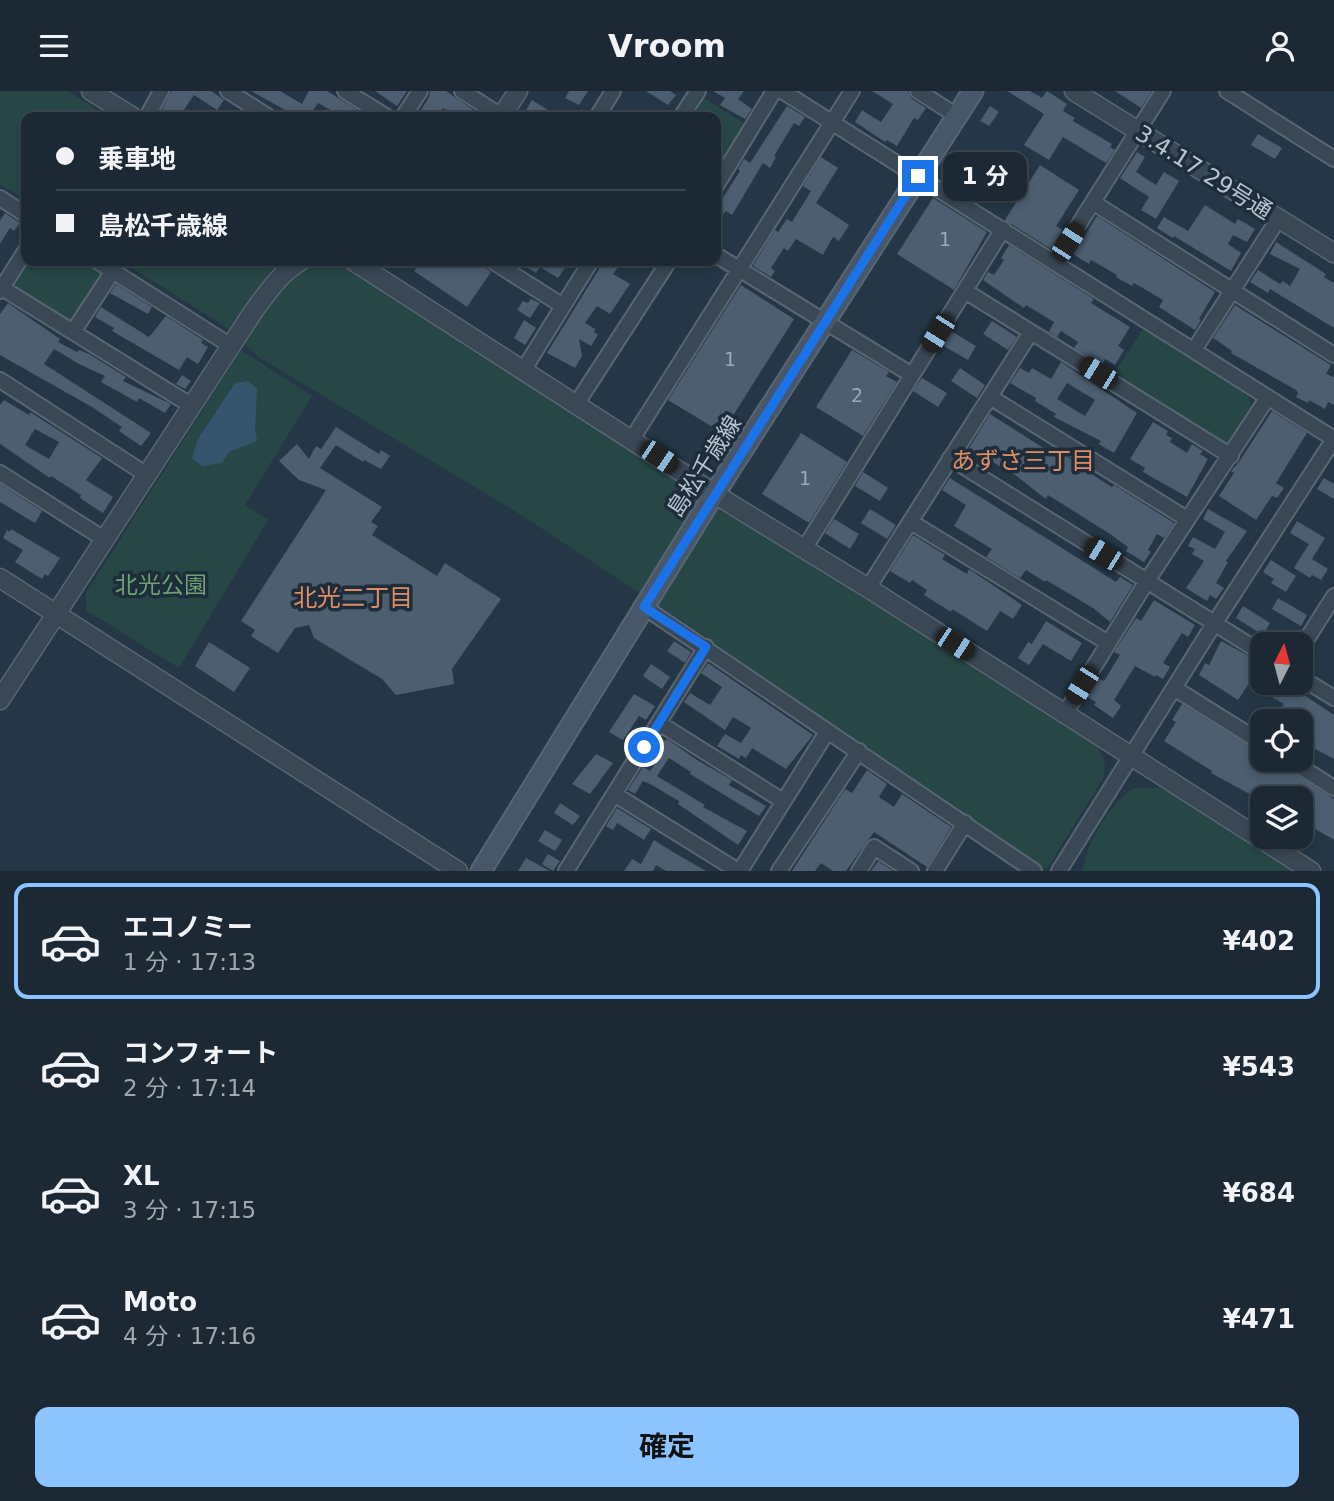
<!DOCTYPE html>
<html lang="ja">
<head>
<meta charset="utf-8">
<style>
	body { margin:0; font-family:"DejaVu Sans","Noto Sans JP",sans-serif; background:#293540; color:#f1f3f6; height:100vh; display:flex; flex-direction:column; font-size:26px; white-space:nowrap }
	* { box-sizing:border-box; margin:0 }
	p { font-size:23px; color:#a0a6ac }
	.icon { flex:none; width:38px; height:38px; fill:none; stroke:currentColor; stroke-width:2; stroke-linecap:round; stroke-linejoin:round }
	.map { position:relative; height:780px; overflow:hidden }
	.side { display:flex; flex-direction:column; background:#1c2934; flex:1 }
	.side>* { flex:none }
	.guide { position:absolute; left:21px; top:21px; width:700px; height:154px; border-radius:14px; box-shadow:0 4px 10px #0003,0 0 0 2px #3a454f; display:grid; align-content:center; height:154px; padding:0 35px; background:#1c2934 }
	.needle { width:46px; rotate:6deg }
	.controls { position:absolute; left:1250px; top:541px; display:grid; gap:14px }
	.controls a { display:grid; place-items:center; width:63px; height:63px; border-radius:14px; background:#1c2934; box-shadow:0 4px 10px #0003,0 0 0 2px #3a454f; font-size:35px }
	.end { position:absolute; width:32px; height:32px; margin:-16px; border:9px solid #1a73e8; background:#fff; box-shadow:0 0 0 4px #fff }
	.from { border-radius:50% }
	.bubble { position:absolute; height:49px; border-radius:14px; background:#1c2934; box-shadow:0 4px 10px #0003,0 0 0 2px #3a454f; font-size:23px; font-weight:700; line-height:49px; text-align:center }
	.car { position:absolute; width:21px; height:42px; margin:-21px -10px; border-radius:9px; box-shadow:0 0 5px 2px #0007; background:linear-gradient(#222 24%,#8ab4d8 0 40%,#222 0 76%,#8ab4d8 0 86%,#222 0) }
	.guide b { display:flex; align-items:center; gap:24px; height:66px; font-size:26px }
	.guide b+b { border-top:2px solid #3a454f }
	.guide i { width:18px; height:18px; background:#f1f3f6 }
	ul { padding:12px 0 0; list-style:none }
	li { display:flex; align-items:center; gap:21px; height:116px; margin:0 14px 10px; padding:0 21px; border:4px solid transparent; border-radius:14px }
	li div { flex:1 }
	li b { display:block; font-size:26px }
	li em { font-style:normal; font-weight:700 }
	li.active { border-color:#8cc4ff }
	li>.icon { width:63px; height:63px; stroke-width:1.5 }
	.button { display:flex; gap:14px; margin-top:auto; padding:14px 35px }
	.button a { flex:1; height:80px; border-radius:14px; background:#8cc4ff; color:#111; font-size:28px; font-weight:700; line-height:80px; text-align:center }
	header { display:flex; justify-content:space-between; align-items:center; height:91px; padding:0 35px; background:#1c2934; font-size:32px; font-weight:700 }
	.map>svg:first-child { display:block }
	.green { fill:#274747 }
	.water { fill:#37546e }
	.building { fill:#4c5e70; fill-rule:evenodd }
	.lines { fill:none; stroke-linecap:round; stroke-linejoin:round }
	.minor-casing { stroke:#586673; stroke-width:18 }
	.tertiary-casing { stroke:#586673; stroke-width:21 }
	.secondary-casing { stroke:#586673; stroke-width:23 }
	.minor { stroke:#3a4855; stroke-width:14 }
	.tertiary { stroke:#3a4855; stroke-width:18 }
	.secondary { stroke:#475769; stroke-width:19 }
	.route { stroke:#1a73e8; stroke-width:9 }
	.labels { text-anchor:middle; stroke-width:7; stroke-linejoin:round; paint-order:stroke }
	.number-label { font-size:19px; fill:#9daab7 }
	.street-label { font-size:23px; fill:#b8c3cf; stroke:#1e2d3b }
	.park-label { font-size:23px; fill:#6da273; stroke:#1e2d3b }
	.neighbourhood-label { font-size:24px; fill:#e08b61; stroke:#1e2d3b }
</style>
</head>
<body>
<header><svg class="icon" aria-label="menu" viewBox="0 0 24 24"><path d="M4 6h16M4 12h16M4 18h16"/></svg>Vroom<svg class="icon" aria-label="person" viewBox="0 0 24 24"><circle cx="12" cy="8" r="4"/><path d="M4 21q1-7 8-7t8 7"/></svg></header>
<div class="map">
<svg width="1334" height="780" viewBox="0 0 1334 780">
	<rect width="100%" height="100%" fill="#253746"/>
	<path class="green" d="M0,0H68L109,26H26V109L0,93Z
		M701,5L746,34L716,80V26H687Z
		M28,170H87L107,182L72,233L12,195Z
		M121,170H333L1098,655L1105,673L1104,686L1046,779L667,520L518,422L260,267L222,233Z
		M1144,236L1247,301L1251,315L1226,353L1113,285Z
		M241,259L312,305L245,414L268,429L179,577L86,519V502Z
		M1134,697H1160L1180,706L1291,780H1083C1084,755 1112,709 1134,697Z"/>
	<path class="water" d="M248,290L257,298L255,338L257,350L229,361L222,372L202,375L192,367L198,348L235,292Z"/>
	<path class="building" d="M171,0H211L224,9L217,19L194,4L179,26H174L162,19Z
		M251,0H280L302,13L309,0H327L369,26H343L318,12L308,26H298Z
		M375,0H407L397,15Z
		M430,0H446L475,20L471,26H458L443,17L436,26H417L429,6Z
		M569,0H588L579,14L565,7Z
		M646,0H670L676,4L668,14Z
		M713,0H744L738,8L752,18L745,28L720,14L725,7Z
		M872,0H908L912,8L926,17L918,29L914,27L897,55L887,49L885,51L855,31L862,19L881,31L893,13Z
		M1007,0H1030L1042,7L1047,0L1067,13L1063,20L1075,27L1073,30L1112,53L1110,56L1115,59L1106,72L1063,46L1049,69L1024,54L1044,23Z
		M1115,0H1152L1141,17Z
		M532,9L548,19L544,26H522Z
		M787,15L805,26L799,35L794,32L774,65L776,66L770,77L763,72L732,124L726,120L723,124L716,119V105L722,108L740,80L738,78L744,68L750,72Z
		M990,15L999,21L989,35L980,30Z
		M1258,43L1282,57L1275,68L1251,54Z
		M1137,61L1145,66L1136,81L1156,94L1164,81L1179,90L1156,128L1141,119L1149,106L1120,87Z
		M821,66L838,77L816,112L849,134L839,150L833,146L823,164L796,148L788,160L784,157L771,177L775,180L771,186L753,175L775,139L778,141L787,128L792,131L811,100L803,95Z
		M1040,74L1079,99L1056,135L1063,139L1051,158L1005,129Z
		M933,107L987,141L954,199L897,163Z
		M1205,114L1235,133L1238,128L1255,138L1247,151L1233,144L1228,153L1241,162L1231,180L1174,145L1173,147L1157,137L1164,126L1188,140Z
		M5,122L20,132L14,140L10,137L0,153V130Z
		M1097,125L1215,201L1199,228L1201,229L1195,239L1159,216L1163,209L1134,192L1132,195L1116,186L1117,184L1091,169L1089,173L1073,163Z
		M1276,151L1326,183L1324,186L1334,192V237L1270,198L1268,202L1250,191L1258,179L1280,193L1283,190L1290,195L1300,178L1270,163Z
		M1009,154L1094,208L1091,212L1130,236L1118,255L1124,259L1115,274L1105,268L1102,274L1074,257L1078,251L1061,240L1057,246L1049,241L1054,231L1026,214L1024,217L983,189L988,181L994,184L1004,169L1001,167Z
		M422,170H431L441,176L446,170H476L491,181L467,216L414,180Z
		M517,170H555L565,177L558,187L540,176L536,182Z
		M604,170H623L613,183L630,193L610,223L597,215L585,232L595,238L594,241L598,244L591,255L579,248L582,265L575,277L547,262Z
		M116,193L152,216L148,223L110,202Z
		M741,194L794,228L729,331L711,335L668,309Z
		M531,208L540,212L530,227L517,219L523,210L528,212Z
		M8,212L60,248L58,251L77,261L79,259L89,263L126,286L123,290L171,313L165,322L139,307L137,311L101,291L105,285L79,273L54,258L44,273L151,342L141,355L119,340L122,336L92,316L0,264V223Z
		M1235,214L1331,274L1326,283L1334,286V314L1328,311L1325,318L1309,309L1308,312L1296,306L1298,302L1296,299L1231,262L1232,260L1213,247Z
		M101,216L149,246L166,225L203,249L201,252L208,256L198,273L187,266L179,279L112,240L114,237L95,226Z
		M524,229L536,237L525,254L514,247Z
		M992,230L1017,246L1008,259L983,243Z
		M951,240L976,255L968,269L942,254Z
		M852,259L889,281L886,285L897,291L863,345L816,316Z
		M1061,271L1137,322L1114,362L1099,353L1101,350L1054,326L1056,323L1035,310L1036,307L1010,292L1020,277L1029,282L1032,277L1051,288ZM1067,292L1095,309L1085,325L1057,308Z
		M960,277L985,294L977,307L951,290Z
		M182,284L191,290L185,298L176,293Z
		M922,287L947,302L938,316L913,300Z
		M4,309L29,324L30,321L102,367L86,389L113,406L103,422L80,407L81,404L51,385L50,387L0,353V314ZM35,338L59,351L49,368L25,354Z
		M1272,320L1307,342L1276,392L1284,397L1277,407L1272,405L1256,429L1219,405L1234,382L1231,380L1239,371Z
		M990,323L1059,367L1060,365L1064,367L1065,364L1099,388L1112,396L1114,394L1174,432L1164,447L1157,443L1148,459L1151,461L1144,471L1126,460L1128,456L1110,443L1048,404L1046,408L1015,384L969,357Z
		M1153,331L1168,340L1166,344L1172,347L1170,351L1187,362L1192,353L1203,360L1200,363L1208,368L1187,406L1143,381L1145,377L1130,368Z
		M336,336L379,363L381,359L390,365L381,378L364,369L363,371L336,354L320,377L382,416L371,431L378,435L372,444L437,485L445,472L501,508L452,578L454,593L396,604L382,588L314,547L309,534L295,537L278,562L251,545L255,539L241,530L326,399L299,389L279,370L297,353L309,368L316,355L321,358Z
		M801,342L847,371L809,432L762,403Z
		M863,381L888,397L880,410L855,395Z
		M950,387L1116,491L1120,486L1133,494L1110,531L1093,517L1046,489L1045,491L1026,479L1020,487L986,466L992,458L954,435L966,414L942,399Z
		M1324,387L1334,393V408L1317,398Z
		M0,393L42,420L35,432L0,411Z
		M870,418L896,434L887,448L861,432Z
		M1208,418L1247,440L1226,470L1228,471L1216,492L1224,497L1216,508L1210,504L1207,510L1186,497L1204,470L1192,463L1195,458L1188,455L1193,446L1215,458L1225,441L1203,428Z
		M834,428L859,443L850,458L825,442Z
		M1297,430L1325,447L1312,468L1328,478L1321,489L1312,484L1310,487L1294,477L1309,453L1290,442Z
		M11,438L60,467L48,485L45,483L42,488L15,471L23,459L3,447L7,439L10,441Z
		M913,444L945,464L942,468L967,483L969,478L1022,514L1013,528L1000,520L987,540L952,518L951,521L924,504L927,499L912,489L910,492L890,480Z
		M1271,469L1296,485L1286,501L1271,492L1274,488L1263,481Z
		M1278,507L1307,524L1301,535L1272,518Z
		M1154,509L1195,534L1188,546L1182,542L1163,572L1170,576L1163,588L1156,584L1155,586L1135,575L1114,609L1121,615L1113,627L1094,614L1096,611L1087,606L1098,587L1104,590L1120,564L1114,561L1136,527L1141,530Z
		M1243,515L1270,532L1263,544L1236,527Z
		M1046,530L1082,552L1071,570L1043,553L1029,574L1018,567L1028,551L1032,553Z
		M674,550L691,561L685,572L667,560Z
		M1221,550L1262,572V592H1290L1289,594L1334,624V668L1306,653L1300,662V630H1273L1284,613L1273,607L1275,602L1251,589L1238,609L1199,584L1205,572L1209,574Z
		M209,551L250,577L234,601L195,575Z
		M708,572L813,644L786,678L752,657L746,667L741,664L739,668L717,655L725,643L741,652L751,637L733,626L725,639L684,611L690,602L710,614L722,596L701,582Z
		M651,573L670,586L662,598L643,585Z
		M634,603L655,615L646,629L639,625L623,649L609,641Z
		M1182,613L1262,662V668H1273L1334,708V749L1300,729V707H1257L1211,682L1212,680L1164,650L1176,631L1172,629Z
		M660,647L665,650L667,648L697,669L732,689L729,694L766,715L759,725L690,683L691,681L669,667L657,685L705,714L703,716L747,740L738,754L678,713L679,710L650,693L643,690L635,703L628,699L643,676L650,680L661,665L652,660Z
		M596,663L613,672L590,703L572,693Z
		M867,679L887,693L879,706L894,716L902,703L951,736L927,776L874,741L846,780H833L821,772L815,780H792L845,698L852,702Z
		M560,712L580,725L573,734L554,722Z
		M617,717L651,738L644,749L617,732L613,739L606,735Z
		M545,739L562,749L555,760L538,750Z
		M654,749L673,761L706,780H666L656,774L653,780H624L632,768L641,773Z
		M548,763L560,770L553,780L542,773Z
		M526,767L550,780H518Z
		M878,770L893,780H871Z"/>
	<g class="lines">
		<defs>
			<path id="minor" d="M228,0L269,26
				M345,0L387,26
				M462,0L503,26
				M782,0L1334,348L1214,533L1059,780
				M918,0L957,25
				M1227,0L1334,68
				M147,26L161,0
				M403,26L420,0
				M597,26L613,0
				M681,26L698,0
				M716,95L774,0
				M0,107L26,124
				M1094,112L1334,264
				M716,164L912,284
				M97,170L231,255
				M492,170L563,215
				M1055,171L1163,0
				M2,197L192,315
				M0,200L26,159
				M965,200L1231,365
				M73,241L113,180
				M1194,259L1279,127
				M524,278L591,170
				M0,289L147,384
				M990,306L1187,428
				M577,312L669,170
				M632,348L852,0
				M950,367L1262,562
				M0,382L104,448
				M911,431L1108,552
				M804,458L1003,138
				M868,497L1031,241
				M644,516L1034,780
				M1300,559L1334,505
				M1300,586L1334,607
				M1174,597L1262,652
				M1064,624L1147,490L1268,306
				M659,632L783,710
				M1288,668L1334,697
				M614,703L738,780
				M566,780L706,556
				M740,780L827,641
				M779,780L859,660
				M859,780L874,756L911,780
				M935,780L965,732"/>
			<path id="tertiary" d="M91,0L133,26
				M1074,0L1334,162
				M501,26L518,0
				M353,170L734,415L868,497L1311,780
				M0,487L458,780
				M0,609L253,221C267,202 280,182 301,170"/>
			<path id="secondary" d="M481,780L706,416L973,0"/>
		</defs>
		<use href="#minor" class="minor-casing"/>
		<use href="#tertiary" class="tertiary-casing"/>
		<use href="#secondary" class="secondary-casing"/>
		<use href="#minor" class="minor"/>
		<use href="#tertiary" class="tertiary"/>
		<use href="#secondary" class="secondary"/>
	</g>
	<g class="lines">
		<path class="route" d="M644,656L706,556L644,516L918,85"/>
	</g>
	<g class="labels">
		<g class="number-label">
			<text x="945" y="155">1</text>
			<text x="730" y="275">1</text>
			<text x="857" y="311">2</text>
			<text x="805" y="394">1</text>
		</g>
		<g class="street-label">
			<text transform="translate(1204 81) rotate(32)" y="8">3.4.17 29号通</text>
			<text transform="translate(704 375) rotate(-57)" y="8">島松千歳線</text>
		</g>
		<g class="park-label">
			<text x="161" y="502">北光公園</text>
		</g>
		<g class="neighbourhood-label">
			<text x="1023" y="378">あずさ三丁目</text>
			<text x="353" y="515">北光二丁目</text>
		</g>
	</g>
</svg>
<div class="controls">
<a><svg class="needle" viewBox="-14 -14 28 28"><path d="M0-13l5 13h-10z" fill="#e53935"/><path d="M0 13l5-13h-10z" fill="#a0a6ac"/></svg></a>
<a><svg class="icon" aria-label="locate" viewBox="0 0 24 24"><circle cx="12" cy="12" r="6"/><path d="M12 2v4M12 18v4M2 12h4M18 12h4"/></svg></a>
<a><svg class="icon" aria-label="layers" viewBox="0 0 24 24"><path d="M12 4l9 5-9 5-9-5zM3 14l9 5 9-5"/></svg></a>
</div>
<i class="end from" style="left:644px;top:656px"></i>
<i class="end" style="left:918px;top:85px"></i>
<div class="bubble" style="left:943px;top:61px;width:84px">1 分</div>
<i class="car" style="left:1068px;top:151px;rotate:33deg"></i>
<i class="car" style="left:938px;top:242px;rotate:212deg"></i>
<i class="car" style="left:1098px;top:282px;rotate:302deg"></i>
<i class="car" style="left:659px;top:366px;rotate:124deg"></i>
<i class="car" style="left:1103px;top:463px;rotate:302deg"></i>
<i class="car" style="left:955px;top:553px;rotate:123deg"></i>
<i class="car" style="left:1082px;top:594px;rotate:212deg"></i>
<div class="guide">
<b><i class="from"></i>乗車地</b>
<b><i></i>島松千歳線</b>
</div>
</div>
<section class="side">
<ul>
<li class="active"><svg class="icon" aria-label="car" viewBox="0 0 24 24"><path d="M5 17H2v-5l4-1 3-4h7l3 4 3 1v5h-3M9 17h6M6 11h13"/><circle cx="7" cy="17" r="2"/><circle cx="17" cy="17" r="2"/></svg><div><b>エコノミー</b><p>1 分 · 17:13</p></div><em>¥402</em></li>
<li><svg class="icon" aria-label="car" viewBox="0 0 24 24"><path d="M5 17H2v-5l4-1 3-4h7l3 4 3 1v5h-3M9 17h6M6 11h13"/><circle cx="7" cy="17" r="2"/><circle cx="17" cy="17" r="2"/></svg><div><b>コンフォート</b><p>2 分 · 17:14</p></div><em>¥543</em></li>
<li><svg class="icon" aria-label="car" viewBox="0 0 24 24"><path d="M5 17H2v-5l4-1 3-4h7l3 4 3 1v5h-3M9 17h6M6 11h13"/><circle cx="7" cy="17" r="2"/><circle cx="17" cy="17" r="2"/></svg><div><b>XL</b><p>3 分 · 17:15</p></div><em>¥684</em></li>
<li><svg class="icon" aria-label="car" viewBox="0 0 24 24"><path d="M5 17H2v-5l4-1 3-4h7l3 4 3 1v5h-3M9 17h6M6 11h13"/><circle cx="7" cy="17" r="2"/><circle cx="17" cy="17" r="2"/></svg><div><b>Moto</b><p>4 分 · 17:16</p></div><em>¥471</em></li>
</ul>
<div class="button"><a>確定</a></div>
</section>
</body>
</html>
